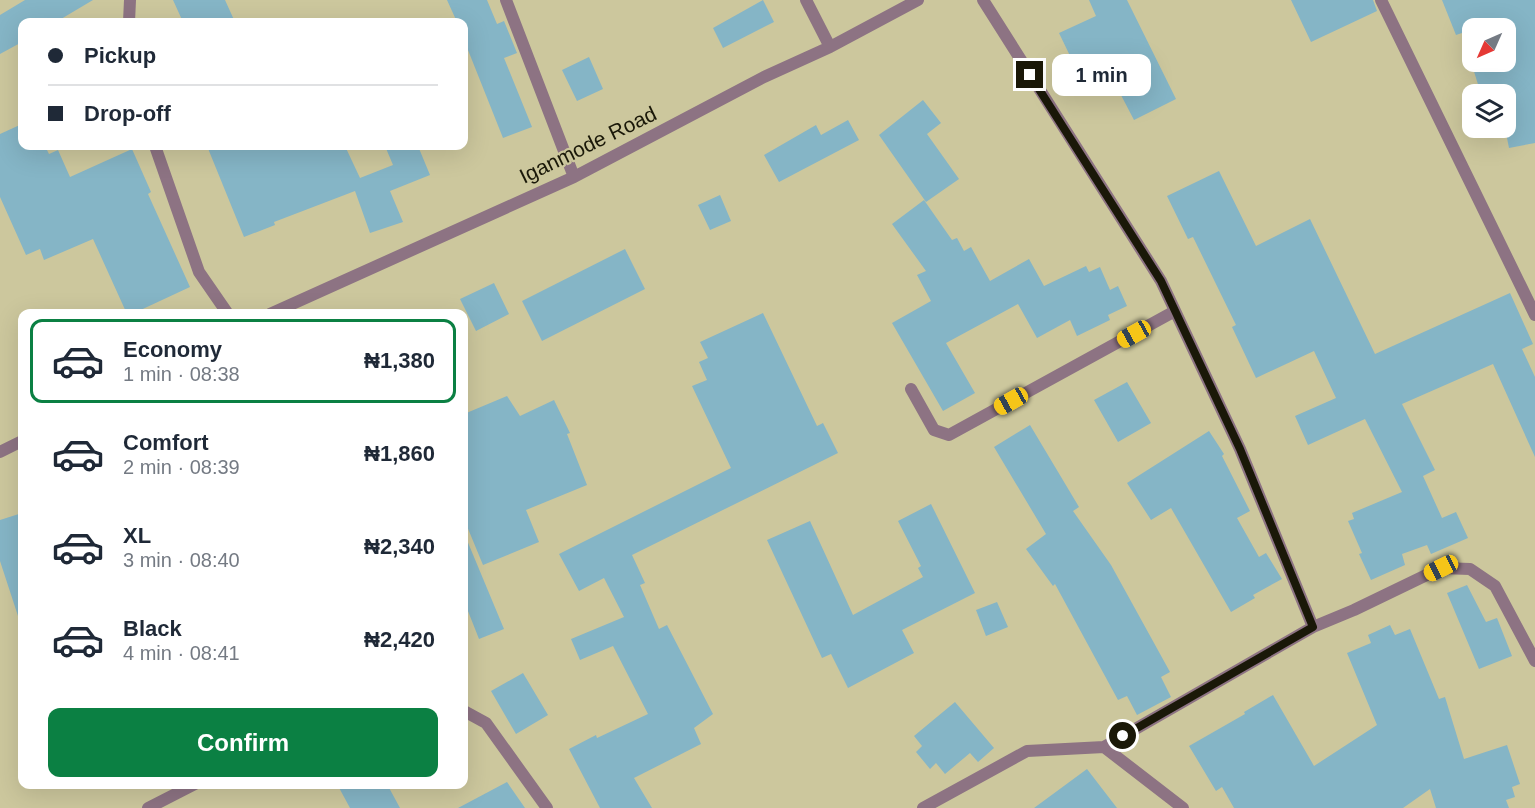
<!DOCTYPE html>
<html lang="en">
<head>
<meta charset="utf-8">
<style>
	body { margin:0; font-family:Arial,sans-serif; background:#f2f2f3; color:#1f2937; height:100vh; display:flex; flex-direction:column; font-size:22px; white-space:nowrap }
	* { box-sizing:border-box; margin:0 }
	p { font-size:20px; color:#747a83 }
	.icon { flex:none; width:33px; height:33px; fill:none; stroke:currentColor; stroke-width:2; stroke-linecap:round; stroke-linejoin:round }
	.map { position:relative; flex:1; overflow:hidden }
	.drawer { position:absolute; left:18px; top:309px; width:450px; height:480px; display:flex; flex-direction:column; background:#fff; border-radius:12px; box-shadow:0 6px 24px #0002 }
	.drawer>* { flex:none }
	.banner { position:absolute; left:18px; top:18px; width:450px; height:132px; border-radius:12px; box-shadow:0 6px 24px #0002; display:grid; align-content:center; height:132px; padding:0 30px; background:#fff }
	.needle { width:39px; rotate:225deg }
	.fabs { position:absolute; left:1462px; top:18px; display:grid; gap:12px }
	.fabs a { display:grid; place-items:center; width:54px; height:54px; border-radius:12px; background:#fff; box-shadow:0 6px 24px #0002; font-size:30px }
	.end { position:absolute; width:27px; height:27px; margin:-14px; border:8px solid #1a1808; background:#fff; box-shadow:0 0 0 3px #fff }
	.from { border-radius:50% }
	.bubble { position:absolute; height:42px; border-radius:12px; background:#fff; box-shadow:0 6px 24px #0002; font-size:20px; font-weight:800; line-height:42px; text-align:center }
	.car { position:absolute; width:18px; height:36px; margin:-18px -9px; border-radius:8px; box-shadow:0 0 4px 2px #0007; background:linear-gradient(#f5c518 24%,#345 0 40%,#f5c518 0 76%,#345 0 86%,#f5c518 0) }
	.banner b { display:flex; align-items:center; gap:21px; height:57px; font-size:22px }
	.banner b+b { border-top:2px solid #e0e1e3 }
	.banner i { width:15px; height:15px; background:#1f2937 }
	ul { padding:10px 0 0; list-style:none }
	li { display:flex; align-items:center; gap:18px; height:84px; margin:0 12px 9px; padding:0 18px; border:3px solid transparent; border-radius:12px }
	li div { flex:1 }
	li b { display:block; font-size:22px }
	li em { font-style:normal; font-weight:800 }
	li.on { border-color:#0b8043 }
	li>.icon { width:54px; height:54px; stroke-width:1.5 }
	.cta { display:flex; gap:12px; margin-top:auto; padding:12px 30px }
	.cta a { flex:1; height:69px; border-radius:12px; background:#0b8043; color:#fff; font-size:24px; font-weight:800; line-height:69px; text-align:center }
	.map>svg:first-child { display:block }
	.building { fill:#85b5c6; fill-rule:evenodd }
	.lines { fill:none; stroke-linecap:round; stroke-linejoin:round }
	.minor { stroke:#8d7383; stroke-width:12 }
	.route { stroke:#1a1808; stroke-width:8 }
	.labels { text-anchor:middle; stroke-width:4.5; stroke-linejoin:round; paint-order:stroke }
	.street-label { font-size:21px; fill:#1a1808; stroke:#ccc79d }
</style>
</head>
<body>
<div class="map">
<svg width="1535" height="808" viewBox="0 0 1535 808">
	<rect width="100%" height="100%" fill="#ccc79d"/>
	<path class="building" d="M25,0H93L56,22H22V42L0,54V15Z
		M173,0H225L235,22H183Z
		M447,0H487L497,24L504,21L517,53L504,58L532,127L503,138L464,40V22H457Z
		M763,0L774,22L723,48L713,28Z
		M1089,0H1127L1176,99L1134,120L1110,74L1085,87L1059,33L1096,16Z
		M1291,0H1373L1377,11L1311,42Z
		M1442,0H1535V143L1509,148L1505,128L1506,94H1481L1462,33L1456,35ZM1473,28H1506V62H1473Z
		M589,57L603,89L577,101L562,70Z
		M923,100L941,123L927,134L959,179L926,202L879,135Z
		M848,120L859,140L779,182L764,155L816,125L821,135Z
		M22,124V146H45L49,154L58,150L70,177L132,149L151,192L148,194L190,287L132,314H127L93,239L44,260L40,249L26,255L0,197V134Z
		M207,146H345L360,178L393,165L385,146H418L430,175L390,191L403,222L370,233L355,191L274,222L275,225L244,237Z
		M1219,171L1256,246L1310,219L1375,354L1510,293L1533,344L1522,349L1535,377V457L1493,364L1402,404L1435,470L1423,476L1442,518L1456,512L1468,538L1431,554L1427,545L1402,554L1405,565L1371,580L1359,554L1362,553L1348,521L1354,519L1352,513L1402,492L1365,419L1308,445L1295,416L1336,398L1314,351L1256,378L1232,327L1236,325L1193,237L1188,239L1167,196Z
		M720,195L731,221L710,230L698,205Z
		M924,200L952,240L957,238L964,251L971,247L990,281L1029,259L1044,286L1086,266L1089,272L1100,267L1110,290L1118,286L1127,306L1108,315L1110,320L1077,336L1070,320L1037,338L1018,304L946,343L975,393L943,411L892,323L931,301L917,275L926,271L892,224Z
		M625,249L645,289L542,341L522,301Z
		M494,283L509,314L476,331L460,299Z
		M763,313L817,426L823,423L838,453L632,555L645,583L640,585L659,629L667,625L713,714L694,728L701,744L634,778L652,808H600L569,749L596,735L597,738L648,714L613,646L580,660L571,639L624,617L604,578L579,591L559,554L731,468L692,386L707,380L699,362L708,358L700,342Z
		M1127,382L1151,423L1118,442L1094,400Z
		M507,396L520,416L554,400L570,433L567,434L587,485L526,510L539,542L483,565L464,519V414Z
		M1030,425L1079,507L1073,511L1111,565L1170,672L1161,677L1171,697L1137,715L1127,696L1118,700L1055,584L1053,586L1026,549L1046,534L994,447Z
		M1209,431L1224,454L1222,456L1250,511L1237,518L1259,557L1266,553L1282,579L1253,595L1255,598L1231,612L1171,508L1151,520L1127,483Z
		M931,504L975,593L902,630L914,653L848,688L831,654L822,658L767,540L810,521L853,615L923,577L918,568L921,566L898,521Z
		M22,513V616H18L0,561V520Z
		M464,533L504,629L479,639L464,601Z
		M1467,585L1486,622L1497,618L1512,656L1479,669L1447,593Z
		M997,602L1008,627L986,636L976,610Z
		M1390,625L1395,635L1410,629L1439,699L1445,697L1464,759L1507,745L1520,784L1512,787L1515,797L1506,800L1509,808H1436L1430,789L1403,808H1234L1222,787L1216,791L1189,746L1245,714L1244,712L1273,695L1314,766L1377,725L1347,653L1371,643L1368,635Z
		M523,673L548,715L516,734L491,691Z
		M955,702L994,748L978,762L970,753L945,774L936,763L930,769L916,752L922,746L914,736Z
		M1087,769L1117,808H1034Z
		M507,782L525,808H458Z
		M337,784H387L400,808H350Z"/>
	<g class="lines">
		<path class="minor" d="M506,0L574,177
			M806,0L830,47
			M983,0L1161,281L1240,449L1313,627
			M1381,0L1535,315
			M129,22L130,0
			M155,146L199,272L228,314
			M270,314L574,177L764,77L830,47L918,0
			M911,389L934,430L949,435L1175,311
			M0,452L22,441
			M464,711L486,723L547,808
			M148,808L195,784
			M923,808L1027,751L1104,747
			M1183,808L1104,747L1313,627L1354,610L1441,568L1470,569L1495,586L1535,661"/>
	</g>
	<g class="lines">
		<path class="route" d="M1030,75L1161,281L1240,449L1313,627L1123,736"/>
	</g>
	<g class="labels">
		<g class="street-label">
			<text transform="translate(588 145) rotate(-26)" y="7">Iganmode Road</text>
		</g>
	</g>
</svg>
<div class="fabs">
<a><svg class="needle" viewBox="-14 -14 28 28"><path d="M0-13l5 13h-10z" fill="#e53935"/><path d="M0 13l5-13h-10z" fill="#747a83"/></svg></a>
<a><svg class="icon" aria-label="layers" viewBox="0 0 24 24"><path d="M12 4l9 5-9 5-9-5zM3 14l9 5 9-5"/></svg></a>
</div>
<i class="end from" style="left:1123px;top:736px"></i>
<i class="end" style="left:1030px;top:75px"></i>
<div class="bubble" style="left:1052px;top:54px;width:99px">1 min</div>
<i class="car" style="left:1134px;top:334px;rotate:241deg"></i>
<i class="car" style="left:1011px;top:401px;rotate:241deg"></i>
<i class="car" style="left:1441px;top:568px;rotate:244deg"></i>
<div class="banner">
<b><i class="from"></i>Pickup</b>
<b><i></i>Drop-off</b>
</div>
<section class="drawer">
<ul>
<li class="on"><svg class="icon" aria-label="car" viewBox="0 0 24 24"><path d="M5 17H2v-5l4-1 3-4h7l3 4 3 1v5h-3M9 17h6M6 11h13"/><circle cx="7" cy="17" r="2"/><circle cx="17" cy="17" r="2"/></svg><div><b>Economy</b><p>1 min · 08:38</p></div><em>₦1,380</em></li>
<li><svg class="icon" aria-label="car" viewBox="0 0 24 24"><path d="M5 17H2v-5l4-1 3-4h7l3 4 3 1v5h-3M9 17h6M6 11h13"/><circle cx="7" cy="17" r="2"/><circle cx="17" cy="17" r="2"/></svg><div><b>Comfort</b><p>2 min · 08:39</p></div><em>₦1,860</em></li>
<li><svg class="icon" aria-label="car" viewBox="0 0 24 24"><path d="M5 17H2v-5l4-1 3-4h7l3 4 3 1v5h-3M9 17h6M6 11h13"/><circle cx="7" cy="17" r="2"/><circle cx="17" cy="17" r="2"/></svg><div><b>XL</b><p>3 min · 08:40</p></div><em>₦2,340</em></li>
<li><svg class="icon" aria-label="car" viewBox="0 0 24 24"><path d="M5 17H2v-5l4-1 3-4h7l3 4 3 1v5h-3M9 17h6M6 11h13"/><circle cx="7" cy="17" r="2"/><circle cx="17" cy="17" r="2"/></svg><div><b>Black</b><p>4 min · 08:41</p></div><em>₦2,420</em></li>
</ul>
<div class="cta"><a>Confirm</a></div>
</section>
</div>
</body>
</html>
